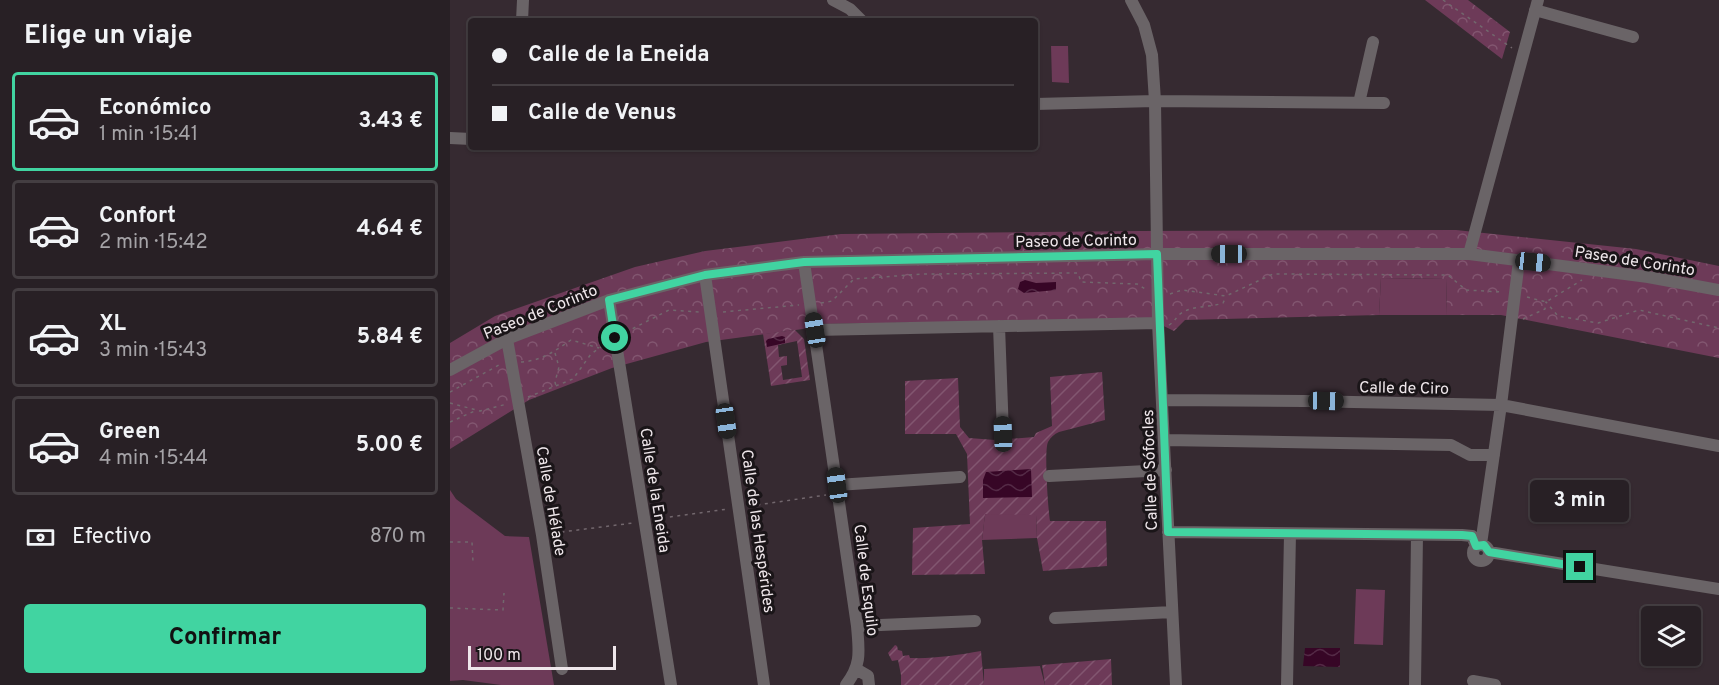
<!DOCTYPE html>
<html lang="es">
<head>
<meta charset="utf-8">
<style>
	body { margin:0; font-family:Overpass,sans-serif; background:#342d32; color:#f1f3f6; height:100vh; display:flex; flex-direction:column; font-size:22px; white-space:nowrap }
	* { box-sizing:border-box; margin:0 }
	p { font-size:20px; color:#a5a3a7 }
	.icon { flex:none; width:33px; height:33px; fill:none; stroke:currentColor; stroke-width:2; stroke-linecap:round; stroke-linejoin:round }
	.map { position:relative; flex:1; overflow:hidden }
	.panel { display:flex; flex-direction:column; background:#282025; width:450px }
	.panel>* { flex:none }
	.guide { position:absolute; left:18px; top:18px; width:570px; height:132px; border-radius:6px; box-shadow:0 2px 4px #0004,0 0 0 2px #443e42; display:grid; align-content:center; height:132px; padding:0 24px; background:#282025 }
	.fabs { position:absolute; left:1191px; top:606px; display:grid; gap:12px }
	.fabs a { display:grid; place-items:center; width:60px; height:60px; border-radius:6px; background:#282025; box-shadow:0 2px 4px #0004,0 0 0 2px #443e42; font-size:30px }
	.scale { position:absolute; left:18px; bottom:15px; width:148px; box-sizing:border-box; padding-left:6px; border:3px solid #efe7eb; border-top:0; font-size:16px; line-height:21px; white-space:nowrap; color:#efe7eb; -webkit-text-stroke:4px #1a1518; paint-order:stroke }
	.end { position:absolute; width:27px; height:27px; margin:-14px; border:8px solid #41d4a1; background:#111; box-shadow:0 0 0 3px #111 }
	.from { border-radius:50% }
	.bubble { position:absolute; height:42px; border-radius:6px; background:#282025; box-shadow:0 2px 4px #0004,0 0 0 2px #443e42; font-size:20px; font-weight:700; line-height:42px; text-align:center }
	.car { position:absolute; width:18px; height:36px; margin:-18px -9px; border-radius:8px; box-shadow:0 0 4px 2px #0007; background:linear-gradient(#222 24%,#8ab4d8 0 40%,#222 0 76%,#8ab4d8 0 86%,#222 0) }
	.guide b { display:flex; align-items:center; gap:21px; height:57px; font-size:22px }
	.guide b+b { border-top:2px solid #443e42 }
	.guide i { width:15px; height:15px; background:#f1f3f6 }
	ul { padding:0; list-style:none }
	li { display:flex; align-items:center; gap:18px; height:99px; margin:0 12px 9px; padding:0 12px; border:3px solid #443e42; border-radius:6px }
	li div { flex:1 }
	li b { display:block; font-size:22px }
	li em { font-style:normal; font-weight:700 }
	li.on { border-color:#41d4a1 }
	li>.icon { width:54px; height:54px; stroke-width:1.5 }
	h2 { padding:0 24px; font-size:27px; line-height:72px }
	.pay { display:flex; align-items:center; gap:15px; height:66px; padding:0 24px; font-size:22px }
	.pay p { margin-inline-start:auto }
	.button { display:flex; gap:12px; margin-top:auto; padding:12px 24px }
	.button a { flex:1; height:69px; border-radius:6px; background:#41d4a1; color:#111; font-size:24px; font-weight:700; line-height:69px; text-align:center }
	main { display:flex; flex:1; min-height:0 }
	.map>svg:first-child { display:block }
	.park { fill:url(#park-crowns) }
	.garden { fill:url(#garden-furrows); fill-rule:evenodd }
	.pitch { fill:#6d3a58 }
	.water { fill:url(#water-waves) }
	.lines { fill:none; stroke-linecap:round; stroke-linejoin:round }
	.path { stroke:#72676d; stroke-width:1.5; stroke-dasharray:3 4.5; stroke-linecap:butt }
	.minor { stroke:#6a6467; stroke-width:12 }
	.route { stroke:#41d4a1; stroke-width:8 }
	.labels { text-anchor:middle; stroke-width:6; stroke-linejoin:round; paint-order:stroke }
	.street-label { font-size:16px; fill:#efe7eb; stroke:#1a1518 }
</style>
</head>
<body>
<main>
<section class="panel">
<h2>Elige un viaje</h2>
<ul>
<li class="on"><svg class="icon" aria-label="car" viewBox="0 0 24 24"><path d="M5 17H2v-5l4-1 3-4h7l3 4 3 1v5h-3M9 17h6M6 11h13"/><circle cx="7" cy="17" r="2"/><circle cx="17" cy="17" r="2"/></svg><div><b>Económico</b><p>1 min · 15:41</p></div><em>3.43 €</em></li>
<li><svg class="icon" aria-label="car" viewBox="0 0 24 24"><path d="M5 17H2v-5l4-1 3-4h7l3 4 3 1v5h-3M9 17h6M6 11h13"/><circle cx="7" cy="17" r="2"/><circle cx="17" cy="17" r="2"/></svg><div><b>Confort</b><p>2 min · 15:42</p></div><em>4.64 €</em></li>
<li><svg class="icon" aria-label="car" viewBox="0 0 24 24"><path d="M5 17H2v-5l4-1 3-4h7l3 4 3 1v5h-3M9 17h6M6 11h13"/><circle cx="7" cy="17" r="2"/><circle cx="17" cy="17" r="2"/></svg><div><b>XL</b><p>3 min · 15:43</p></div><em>5.84 €</em></li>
<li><svg class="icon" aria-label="car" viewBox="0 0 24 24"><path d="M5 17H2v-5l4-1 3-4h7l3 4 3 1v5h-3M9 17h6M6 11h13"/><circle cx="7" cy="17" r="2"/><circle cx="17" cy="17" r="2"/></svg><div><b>Green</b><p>4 min · 15:44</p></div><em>5.00 €</em></li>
</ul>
<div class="pay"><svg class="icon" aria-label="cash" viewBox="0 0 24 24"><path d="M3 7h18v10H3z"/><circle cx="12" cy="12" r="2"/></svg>Efectivo<p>870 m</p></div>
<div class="button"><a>Confirmar</a></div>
</section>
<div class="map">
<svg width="1269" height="685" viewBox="0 0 1269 685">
	<defs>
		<pattern id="park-crowns" width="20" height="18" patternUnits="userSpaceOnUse" patternTransform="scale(1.5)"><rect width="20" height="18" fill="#6d3a58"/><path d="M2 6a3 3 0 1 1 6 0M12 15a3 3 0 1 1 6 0" fill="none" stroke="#825670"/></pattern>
		<pattern id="garden-furrows" width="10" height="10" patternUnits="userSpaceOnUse" patternTransform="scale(1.5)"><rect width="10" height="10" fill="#6d3a58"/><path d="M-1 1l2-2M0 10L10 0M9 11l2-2" fill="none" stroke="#825670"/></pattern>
		<pattern id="water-waves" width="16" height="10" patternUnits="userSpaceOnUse" patternTransform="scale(1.5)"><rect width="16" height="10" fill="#370626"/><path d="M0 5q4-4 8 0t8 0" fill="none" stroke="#542a46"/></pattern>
	</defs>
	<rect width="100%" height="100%" fill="#362a31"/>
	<path class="park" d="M975,0H1018L1060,32L1052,59Z
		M1006,230L1186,249L1269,266V358L1051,315H996L997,279L931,278L929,315L735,320L724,331L699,319L370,324L353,329L256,342L162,368L79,400L0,449V343L45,316L185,267L255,251L391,234L690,231Z"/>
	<path class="garden" d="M345,330L354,339L360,380L321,386L313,334ZM347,341L352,377L333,380L331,366L337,365V356L329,357L328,345Z
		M652,372L655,420L609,432C604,434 601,437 598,442C594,450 598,509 600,521H656L657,566L593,571L587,538L586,515H535L532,540L535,574L462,575L463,528L520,524L517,454L506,434H455V381L508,378L510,427L519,438L545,440L584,437L586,433L602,426L600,377Z
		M445,645L447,646L448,650L452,651L453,656L459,655L460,658C483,659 508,655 531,651L534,685H451V675L448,660L442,661L438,653Z
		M661,659L662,685H595L592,665Z"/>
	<path class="pitch" d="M601,46H618L619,83L602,82Z
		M931,278L997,279L996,315H929Z
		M0,490L6,499L55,536L79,537L104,685H51L13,680L0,681Z
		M535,514L586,515L587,538L532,540Z
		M906,589L935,590L933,645L904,644Z
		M590,666L595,685H534V669Z"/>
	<path class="water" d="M575,280L586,283L606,282V290L574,293L568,289L570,282Z
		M332,336L335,337V343L317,347L316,341L318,339Z
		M581,469L582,497L533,498V480L536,472Z
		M855,648H890V667L853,666Z"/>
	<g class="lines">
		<path class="path" d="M993,0L1062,48
			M720,294L732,290L776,296L823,274L998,275L1016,290L1052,292
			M1077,297L1096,302L1132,280
			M371,303L382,301L404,279L473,274L628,273L631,282L687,284L697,290
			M273,312L349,305
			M1073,319L1095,309L1096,302L1108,316L1148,323L1189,310L1269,328
			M719,325C724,322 726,318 730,314C742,305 759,308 773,303L776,297
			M176,332L219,310L250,312
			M105,353L109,367L105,382L106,386
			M71,362C91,361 105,351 121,340L149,348
			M0,392L49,365
			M78,397L123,379L141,354L154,345
			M0,403L30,411L57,404
			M0,422L27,410
			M300,506L376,495
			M205,519L278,509
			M104,533L183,523
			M0,542H22L23,562
			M0,608L53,610L54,593"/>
		<path class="minor" d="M383,0L400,9L412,21
			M681,0L694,25L702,55L705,101L708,323L726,685
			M1085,10L1183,37
			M72,21L73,0
			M909,103L923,42
			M585,104L705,101L934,103
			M0,138L21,139
			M1019,254L1088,0
			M354,262L407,626C409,651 412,664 396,685
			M255,275L314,685
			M159,300L221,685
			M549,326L553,434
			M365,330L708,323
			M57,339L92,535L112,669
			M0,370L57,339L159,300L255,275L354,262L707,254H1019L1198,277L1269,290
			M713,400L854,401L1051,405L1269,446
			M715,440L1001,445L1020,455H1044
			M599,476L716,470
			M387,485L510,477
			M718,532L1012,535L1022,536L1026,546
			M1031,544L1051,405L1069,261
			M1023 553a8 8 0 1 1 16 0a8 8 0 1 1-16 0Z
			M1039,552L1269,589
			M605,618L722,612
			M407,626L525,621
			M406,669L418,676L419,685
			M1023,681L1045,685
			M837,685L840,534
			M965,685L967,535"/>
	</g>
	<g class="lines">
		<path class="route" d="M165,338L159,300L255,275L354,262L707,254L718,532L1012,535L1022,536L1026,546L1034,545L1039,552L1130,567"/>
	</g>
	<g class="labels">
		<g class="street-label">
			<text transform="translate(626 240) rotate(-1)" y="6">Paseo de Corinto</text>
			<text transform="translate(1185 260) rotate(9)" y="6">Paseo de Corinto</text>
			<text transform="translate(90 311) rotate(-22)" y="6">Paseo de Corinto</text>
			<text transform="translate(954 387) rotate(1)" y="6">Calle de Ciro</text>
			<text transform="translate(699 470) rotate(-92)" y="6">Calle de Sófocles</text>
			<text transform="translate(206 490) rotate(81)" y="6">Calle de la Eneida</text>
			<text transform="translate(102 501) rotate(80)" y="6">Calle de Hélade</text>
			<text transform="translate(309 531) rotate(82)" y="6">Calle de las Hespérides</text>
			<text transform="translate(417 580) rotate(83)" y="6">Calle de Esquilo</text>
		</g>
	</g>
</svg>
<div class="fabs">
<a><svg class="icon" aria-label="layers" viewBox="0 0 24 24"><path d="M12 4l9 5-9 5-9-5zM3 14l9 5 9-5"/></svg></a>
</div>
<div class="scale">100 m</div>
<i class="end from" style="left:165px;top:338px"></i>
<i class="end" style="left:1130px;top:567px"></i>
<div class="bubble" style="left:1080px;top:480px;width:99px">3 min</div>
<i class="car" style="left:779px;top:254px;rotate:270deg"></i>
<i class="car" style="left:1083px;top:262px;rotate:96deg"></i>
<i class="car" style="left:365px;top:330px;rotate:351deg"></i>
<i class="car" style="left:876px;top:401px;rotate:91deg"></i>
<i class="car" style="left:276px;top:421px;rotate:172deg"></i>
<i class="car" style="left:553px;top:434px;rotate:358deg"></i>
<i class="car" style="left:387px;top:485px;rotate:352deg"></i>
<div class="guide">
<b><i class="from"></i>Calle de la Eneida</b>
<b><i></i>Calle de Venus</b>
</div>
</div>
</main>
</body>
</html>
